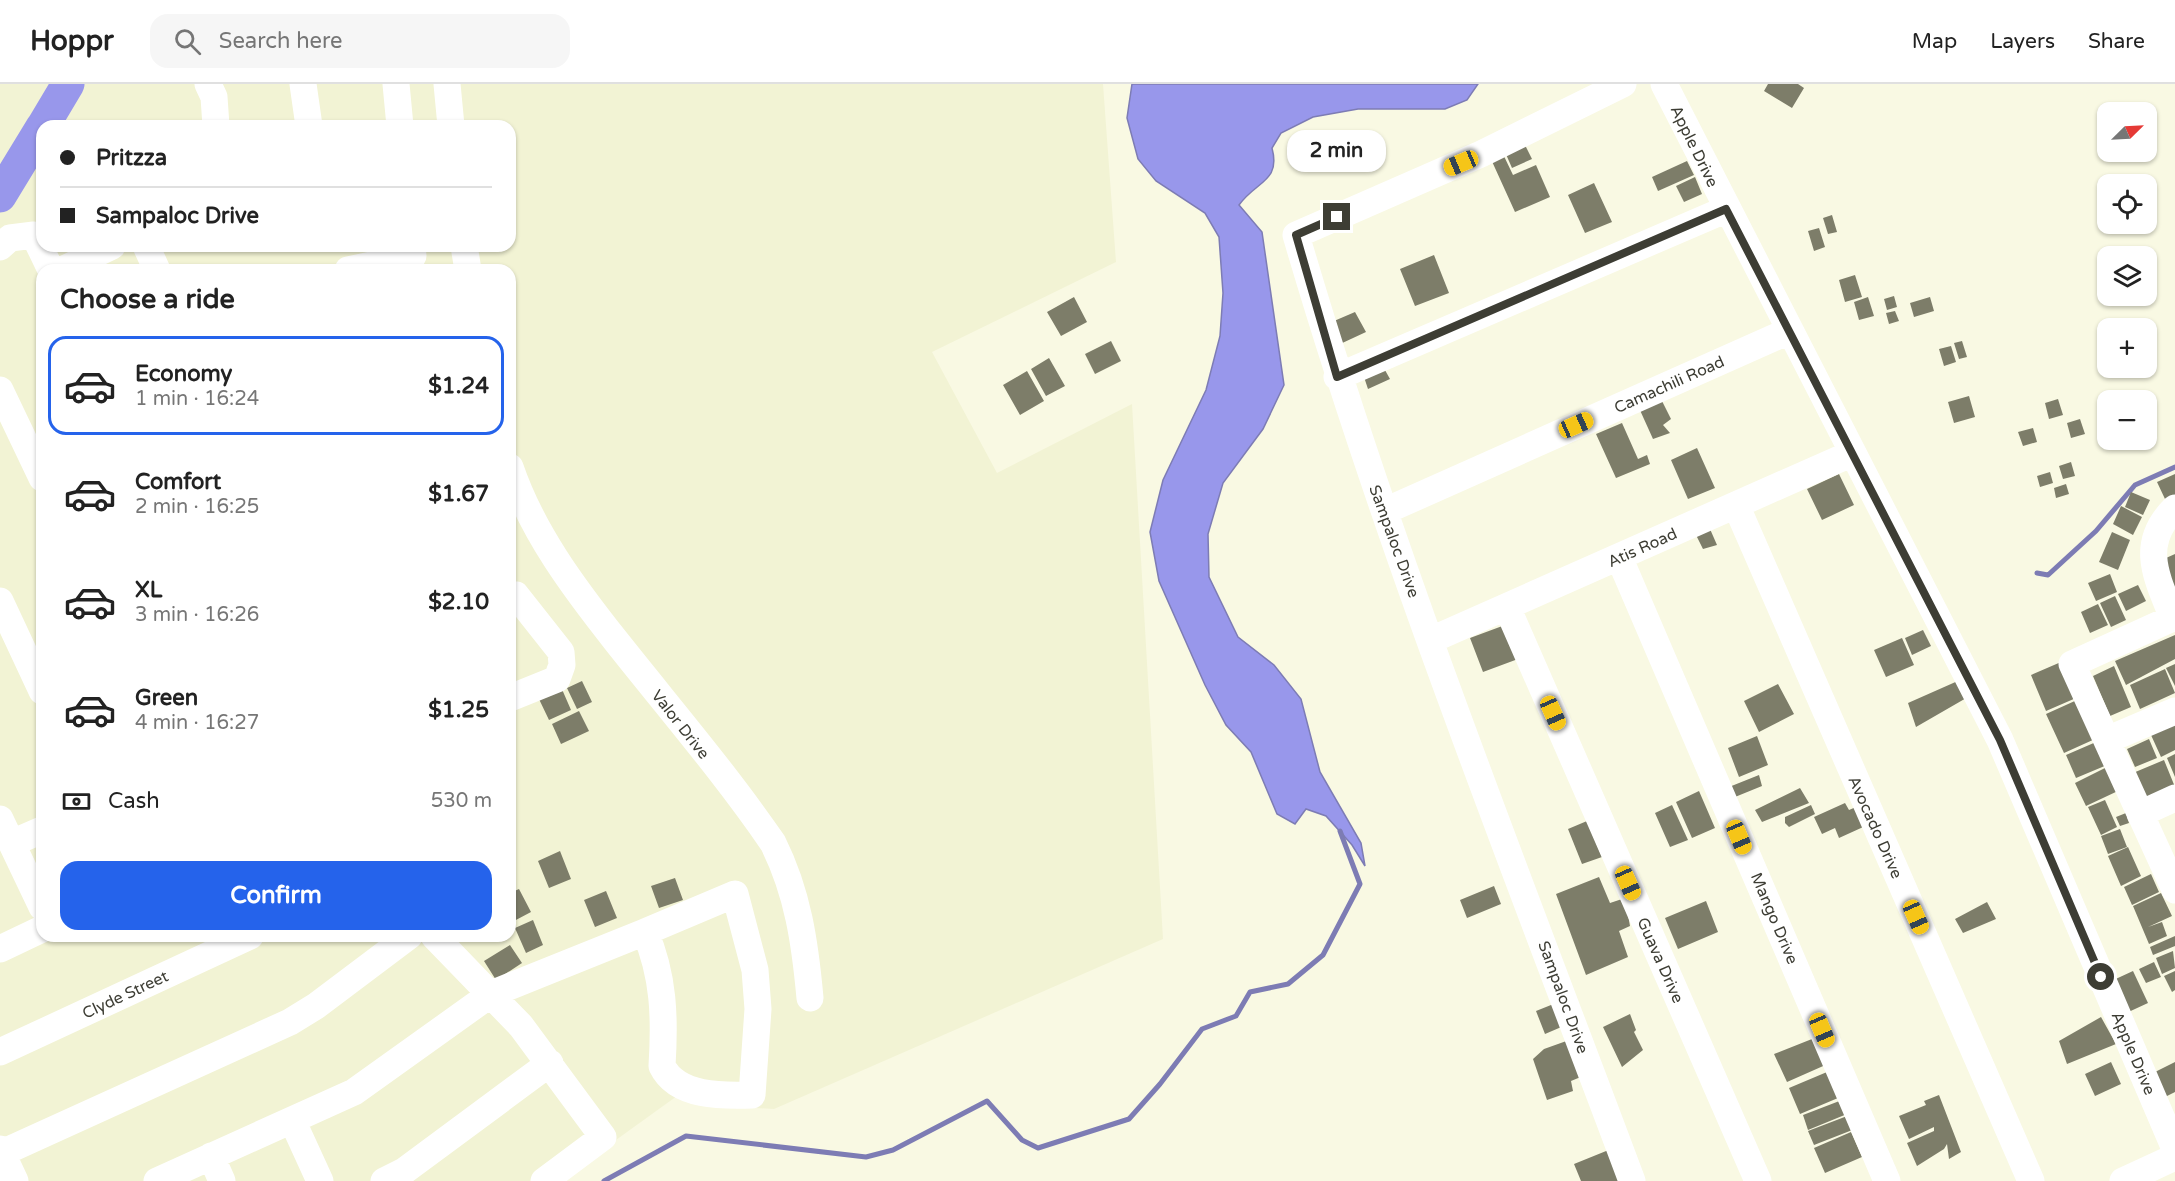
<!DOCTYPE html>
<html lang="en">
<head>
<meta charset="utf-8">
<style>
	body { margin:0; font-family:"Varela Round",sans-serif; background:#f6f6f6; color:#222; height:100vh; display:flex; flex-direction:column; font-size:22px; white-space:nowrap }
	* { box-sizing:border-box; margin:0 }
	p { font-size:20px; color:#767676 }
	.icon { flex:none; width:33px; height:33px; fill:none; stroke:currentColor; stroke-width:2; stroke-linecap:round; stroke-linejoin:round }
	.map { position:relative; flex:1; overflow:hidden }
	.drawer { position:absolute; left:36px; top:180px; width:480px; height:678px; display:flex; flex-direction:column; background:#fff; border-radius:18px; box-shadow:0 2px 4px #0004 }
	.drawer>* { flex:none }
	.guide { position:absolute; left:36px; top:36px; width:480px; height:132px; border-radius:18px; box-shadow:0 2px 4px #0004; display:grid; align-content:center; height:132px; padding:0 24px; background:#fff }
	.needle { width:39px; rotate:66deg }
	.controls { position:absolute; left:2097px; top:18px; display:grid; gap:12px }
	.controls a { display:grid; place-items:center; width:60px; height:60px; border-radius:12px; background:#fff; box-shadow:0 2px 4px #0004; font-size:30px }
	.end { position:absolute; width:27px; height:27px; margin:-14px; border:8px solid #3d3d34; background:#fff; box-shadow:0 0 0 3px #fff }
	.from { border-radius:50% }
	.bubble { position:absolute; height:42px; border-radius:18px; background:#fff; box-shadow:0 2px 4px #0004; font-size:20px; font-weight:800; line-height:42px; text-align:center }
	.car { position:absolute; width:18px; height:36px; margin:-18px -9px; border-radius:8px; box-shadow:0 0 4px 2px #0007; background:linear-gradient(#f5c518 24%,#345 0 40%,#f5c518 0 76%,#345 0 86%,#f5c518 0) }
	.guide b { display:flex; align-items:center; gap:21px; height:57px; font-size:22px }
	.guide b+b { border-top:2px solid #e0e0e0 }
	.guide i { width:15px; height:15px; background:#222 }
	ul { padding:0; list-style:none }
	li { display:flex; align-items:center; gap:18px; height:99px; margin:0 12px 9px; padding:0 12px; border:3px solid transparent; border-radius:18px }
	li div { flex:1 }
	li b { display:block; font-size:22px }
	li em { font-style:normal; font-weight:800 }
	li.selected { border-color:#2563eb }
	li>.icon { width:54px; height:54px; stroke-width:1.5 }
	h2 { padding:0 24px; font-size:27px; line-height:72px }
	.pay { display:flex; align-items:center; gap:15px; height:66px; padding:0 24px; font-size:22px }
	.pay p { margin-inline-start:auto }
	.cta { display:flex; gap:12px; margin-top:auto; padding:12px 24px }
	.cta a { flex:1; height:69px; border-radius:18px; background:#2563eb; color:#fff; font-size:24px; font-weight:800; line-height:69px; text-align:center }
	header { display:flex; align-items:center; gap:36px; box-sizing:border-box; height:84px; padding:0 30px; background:#fff; border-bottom:2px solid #e0e0e0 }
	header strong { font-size:28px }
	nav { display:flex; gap:33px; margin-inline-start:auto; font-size:21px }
	.search { width:420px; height:54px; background:#f6f6f6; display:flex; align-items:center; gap:15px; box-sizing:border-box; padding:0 21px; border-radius:18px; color:#767676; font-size:22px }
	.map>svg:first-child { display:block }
	.built { fill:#f2f3d4; fill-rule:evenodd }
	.water { fill:#9897eb; stroke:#7d7cb4; stroke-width:1.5 }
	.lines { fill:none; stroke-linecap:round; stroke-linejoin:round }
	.stream { stroke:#7d7cb4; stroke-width:5 }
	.river { stroke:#9897eb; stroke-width:33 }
	.building { fill:#7d7d69 }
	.minor { stroke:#fff; stroke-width:27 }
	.route { stroke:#3d3d34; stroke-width:8 }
	.labels { text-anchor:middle; stroke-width:6; stroke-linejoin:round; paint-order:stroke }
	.street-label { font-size:16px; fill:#3d3d34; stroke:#fff }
</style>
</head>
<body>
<header>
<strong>Hoppr</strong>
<div class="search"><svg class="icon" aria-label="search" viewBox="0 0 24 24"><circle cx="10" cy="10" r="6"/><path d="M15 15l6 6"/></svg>Search here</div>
<nav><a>Map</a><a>Layers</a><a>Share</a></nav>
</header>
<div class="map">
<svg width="2175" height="1097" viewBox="0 0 2175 1097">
	<rect width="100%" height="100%" fill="#f9f9e3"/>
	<path class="built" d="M0,0H1103L1116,178L932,268L997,389L1132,320L1163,855L774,1025L740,1023L677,1012L559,1097H0ZM42,42H510V162H42ZM42,186H510V852H42Z"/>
	<path class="water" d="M1132,0H1478L1467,16L1445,25H1358L1313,33L1281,49L1272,64C1281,98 1256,97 1239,121L1262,148L1284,301L1263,345L1223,399L1208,450L1209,493L1238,553L1274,581L1301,615L1320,688L1361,759L1365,782L1352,761L1326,732L1306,725L1295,740L1277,730L1251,668L1226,641L1205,601L1159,497L1150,448L1163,396L1206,306L1220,252L1223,209L1219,153L1205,129L1156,97L1138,75L1127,34Z"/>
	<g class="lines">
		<path class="stream" d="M2037,489L2048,491L2096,447L2135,401L2175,383
			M604,1097L686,1052L866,1073L893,1066L987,1017L1022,1056L1038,1064L1129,1035L1160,1000L1202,945L1236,932L1250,908L1288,900L1323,871L1360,800L1340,747"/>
		<path class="river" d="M43,42L68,0
			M0,112L42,43"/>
	</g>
	<path class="building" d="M1768,0H1798L1804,4L1792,24L1764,7Z
		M1524,59L1532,75L1512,84L1505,68Z
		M1502,68L1513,91L1536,81L1550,113L1515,128L1490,73Z
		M1687,77L1694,91L1658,107L1652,93Z
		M1695,93L1702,110L1684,118L1676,102Z
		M1594,99L1612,138L1585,149L1568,111Z
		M1832,131L1837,148L1828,150L1823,134Z
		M1819,144L1825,163L1814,167L1808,147Z
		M1434,171L1449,209L1415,222L1400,185Z
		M1855,191L1862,213L1845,218L1839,196Z
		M1894,212L1897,223L1887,226L1884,215Z
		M1074,213L1087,238L1061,252L1047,228Z
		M1868,213L1874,232L1859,236L1854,218Z
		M1930,213L1934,227L1914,233L1910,219Z
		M1895,227L1899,237L1889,240L1886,229Z
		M1355,228L1366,248L1338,261L1327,240Z
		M1111,257L1121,277L1095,290L1085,270Z
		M1962,257L1967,273L1959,275L1954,259Z
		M1951,262L1956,278L1944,282L1939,265Z
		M1049,274L1065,302L1046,312L1031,285Z
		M1381,279L1390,295L1368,305L1363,290Z
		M1027,287L1044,317L1020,331L1003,301Z
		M1969,312L1975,333L1954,339L1948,318Z
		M1661,315L1671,335L1663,341L1670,349L1653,355L1639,324Z
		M2058,315L2063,331L2049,335L2045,319Z
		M2080,335L2085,350L2071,354L2067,339Z
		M1622,339L1638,375L1647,371L1650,380L1616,394L1596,350Z
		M2033,344L2037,358L2023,362L2018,348Z
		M1697,364L1715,404L1688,415L1671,376Z
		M2071,378L2075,392L2063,395L2059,382Z
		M2050,388L2053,399L2040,403L2037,392Z
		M1839,390L1854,421L1822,436L1807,405Z
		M2175,390V411L2165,415L2157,398Z
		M2066,400L2069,410L2056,414L2054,404Z
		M2131,408L2150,416L2143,431L2125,423Z
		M2121,422L2142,433L2133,451L2113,440Z
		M1710,445L1717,461L1703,465L1696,451Z
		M2112,448L2130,456L2118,486L2099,478Z
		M2175,470V507L2157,478Z
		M2110,490L2117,508L2096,517L2088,499Z
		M2138,501L2146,517L2126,527L2118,510Z
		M2115,512L2126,536L2111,543L2100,519Z
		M2098,520L2108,541L2090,549L2081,528Z
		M1505,541L1518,575L1483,588L1470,554Z
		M1923,546L1931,562L1912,571L1905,554Z
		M2175,551V575L2126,601L2115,577Z
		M1902,554L1914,581L1886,593L1874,566Z
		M2061,578L2076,614L2046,627L2031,591Z
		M2175,580V602L2166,584Z
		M2114,582L2131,623L2110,632L2093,592Z
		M2165,585L2175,609L2140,625L2130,601Z
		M1960,596L1968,613L1916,643L1908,619Z
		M582,597L592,618L577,625L567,604Z
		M1778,600L1794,630L1759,648L1744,617Z
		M561,603L571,626L549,636L538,613Z
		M2077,616L2095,655L2064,669L2046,630Z
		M579,627L589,647L561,660L552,640Z
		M2175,640V666L2161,673L2151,651Z
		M1757,652L1768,681L1739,693L1728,664Z
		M2149,655L2157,674L2135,683L2127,665Z
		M2096,658L2107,681L2076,694L2066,671Z
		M2175,670V693L2167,674Z
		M2164,676L2175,703L2145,716L2133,689Z
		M2109,682L2120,706L2086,722L2075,699Z
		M1759,691L1762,702L1735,713L1729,703Z
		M1800,704L1809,719L1762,738L1755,726Z
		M1699,707L1715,744L1692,754L1676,718Z
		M2105,716L2117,743L2101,751L2088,723Z
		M1845,719L1849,726L1863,720L1872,739L1839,754L1835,744L1822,750L1814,733Z
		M1672,721L1688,756L1670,763L1655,729Z
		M1811,721L1815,730L1789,743L1785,739V733Z
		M2126,729L2129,739L2120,742L2116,733Z
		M1587,737L1602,773L1582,780L1568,745Z
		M2120,745L2127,763L2108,770L2101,752Z
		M2128,763L2141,792L2121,802L2108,772Z
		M560,767L571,795L549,804L538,777Z
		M2151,790L2159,808L2132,821L2124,803Z
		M1599,793L1610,819L1625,814L1630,842L1619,847L1628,873L1586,891L1556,810Z
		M675,794L683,816L659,824L651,802Z
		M1494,802L1501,820L1467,834L1460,816Z
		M519,805L531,828L514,837L510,830V809Z
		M606,807L617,834L595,843L584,816Z
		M2161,809L2172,832L2148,843L2162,838L2167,852L2149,860L2133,822Z
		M1706,817L1718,848L1678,865L1665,834Z
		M1987,818L1996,835L1963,849L1955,835Z
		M533,836L543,861L526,869L515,844Z
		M2175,852V862L2153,871L2150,863Z
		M510,861L522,879L496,896L484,877Z
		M2173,867L2175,884L2162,890L2156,874Z
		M2154,878L2161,893L2146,899L2139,885Z
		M2133,887L2148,919L2122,931L2107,899Z
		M2175,887V906L2172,908L2164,892Z
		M1556,919L1566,941L1545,950L1536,927Z
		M1630,930L1636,946L1634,948L1643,966L1622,983L1603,943Z
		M2101,933L2116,960L2067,980L2059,957Z
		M1817,953L1830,979L1787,998L1774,970Z
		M1572,955L1588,990L1571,997L1573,1007L1547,1016L1533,975L1544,965Z
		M2111,978L2121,1000L2095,1012L2085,990Z
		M2175,978V1008L2163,1014L2151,990Z
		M1827,988L1838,1014L1800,1030L1789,1004Z
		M1939,1011L1961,1068L1949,1075L1947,1060L1944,1065L1917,1082L1907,1059L1934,1047V1043L1909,1055L1899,1032L1926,1021L1924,1017Z
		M1842,1016L1847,1030L1808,1046L1803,1031Z
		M1855,1029L1860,1043L1814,1061L1808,1047Z
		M1851,1048L1862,1073L1825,1089L1814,1064Z
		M1616,1063L1623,1097H1581L1574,1080Z"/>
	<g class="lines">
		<path class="minor" d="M208,0L214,13L216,42
			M303,0L309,42
			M396,0L400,42
			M447,0L451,42
			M1623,0L1481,70L1296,151C1390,472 1515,784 1632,1097
			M1664,0L2000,656L2175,1065
			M146,162L157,186
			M464,162L468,186
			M0,163L10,154L34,151L51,186
			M62,186L112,162
			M348,186L413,172L412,162
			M1337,293L1727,125
			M0,306L42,394
			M510,383C532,448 574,504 616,557C669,624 725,689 773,759C798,809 805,859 810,914
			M1736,421L2031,1097
			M1385,427L1789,247
			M1619,473L1887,1097
			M0,517L42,607
			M1507,523L1758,1097
			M2175,533L2072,580L2175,806
			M2173,534C2157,494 2138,460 2175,424
			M1431,556L1853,369
			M510,614L557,595L562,581L561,568L516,511
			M2107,656L2175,627
			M2140,730L2175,714
			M0,735L42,823
			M12,759L42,746
			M434,852L521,942L603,1053L544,1097
			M0,865L42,845
			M0,968L250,852
			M293,1038L320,1097
			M0,1065L15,1097
			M2,1069L290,938L316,922L409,852
			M211,1072L222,1097
			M157,1097L354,1008L491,910L645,848C664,892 665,934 662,982C677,1013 723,1012 752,1011L758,925L755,886L735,810L645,848
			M384,1097L404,1087L550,979
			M2123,1097L2175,1073"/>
	</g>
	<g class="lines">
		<path class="route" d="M1337,133L1296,151L1337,293L1726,125L2000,656L2101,893"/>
	</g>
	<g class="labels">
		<g class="street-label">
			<text transform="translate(1695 62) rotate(64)" y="6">Apple Drive</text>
			<text transform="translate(1669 300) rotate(-24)" y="6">Camachili Road</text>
			<text transform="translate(1395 457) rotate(70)" y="6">Sampaloc Drive</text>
			<text transform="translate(1642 463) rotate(-24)" y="6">Atis Road</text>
			<text transform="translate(681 640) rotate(52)" y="6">Valor Drive</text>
			<text transform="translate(1876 743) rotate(66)" y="6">Avocado Drive</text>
			<text transform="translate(1775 834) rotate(67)" y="6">Mango Drive</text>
			<text transform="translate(1661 876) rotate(66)" y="6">Guava Drive</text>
			<text transform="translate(125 910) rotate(-25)" y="6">Clyde Street</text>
			<text transform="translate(1564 913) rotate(70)" y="6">Sampaloc Drive</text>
			<text transform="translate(2134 969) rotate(67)" y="6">Apple Drive</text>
		</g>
	</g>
</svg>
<div class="controls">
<a><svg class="needle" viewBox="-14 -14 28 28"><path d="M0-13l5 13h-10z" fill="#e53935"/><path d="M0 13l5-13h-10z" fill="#767676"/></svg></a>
<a><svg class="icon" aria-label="locate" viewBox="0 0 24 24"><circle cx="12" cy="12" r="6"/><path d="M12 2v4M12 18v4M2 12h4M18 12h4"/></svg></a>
<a><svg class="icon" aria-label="layers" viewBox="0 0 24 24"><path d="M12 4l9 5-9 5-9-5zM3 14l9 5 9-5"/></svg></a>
<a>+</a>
<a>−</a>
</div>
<i class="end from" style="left:2101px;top:893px"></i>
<i class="end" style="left:1337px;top:133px"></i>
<div class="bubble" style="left:1287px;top:46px;width:99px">2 min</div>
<i class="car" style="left:1461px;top:79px;rotate:247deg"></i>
<i class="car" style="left:1576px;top:341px;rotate:66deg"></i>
<i class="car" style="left:1553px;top:629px;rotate:156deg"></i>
<i class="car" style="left:1739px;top:753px;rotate:157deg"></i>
<i class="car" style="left:1628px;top:799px;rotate:156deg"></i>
<i class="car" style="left:1916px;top:833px;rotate:156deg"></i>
<i class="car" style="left:1822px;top:946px;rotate:157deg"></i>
<div class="guide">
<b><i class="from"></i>Pritzza</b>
<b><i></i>Sampaloc Drive</b>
</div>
<section class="drawer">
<h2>Choose a ride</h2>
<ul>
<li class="selected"><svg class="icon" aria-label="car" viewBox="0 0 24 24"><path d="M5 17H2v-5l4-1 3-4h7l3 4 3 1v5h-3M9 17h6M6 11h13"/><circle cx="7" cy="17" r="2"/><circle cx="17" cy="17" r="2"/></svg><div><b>Economy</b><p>1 min · 16:24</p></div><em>$1.24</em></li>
<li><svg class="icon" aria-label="car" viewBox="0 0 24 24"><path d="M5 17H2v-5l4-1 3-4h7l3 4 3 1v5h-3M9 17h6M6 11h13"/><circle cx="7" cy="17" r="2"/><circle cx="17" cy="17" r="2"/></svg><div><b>Comfort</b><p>2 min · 16:25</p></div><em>$1.67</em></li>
<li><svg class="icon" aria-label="car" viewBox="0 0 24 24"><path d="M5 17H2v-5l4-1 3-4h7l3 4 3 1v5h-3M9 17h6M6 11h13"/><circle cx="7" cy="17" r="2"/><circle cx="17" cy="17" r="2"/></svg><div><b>XL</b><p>3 min · 16:26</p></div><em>$2.10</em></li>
<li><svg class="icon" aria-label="car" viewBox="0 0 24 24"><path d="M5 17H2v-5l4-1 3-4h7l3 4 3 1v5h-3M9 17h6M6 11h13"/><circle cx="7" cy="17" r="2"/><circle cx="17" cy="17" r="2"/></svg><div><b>Green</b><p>4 min · 16:27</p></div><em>$1.25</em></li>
</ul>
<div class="pay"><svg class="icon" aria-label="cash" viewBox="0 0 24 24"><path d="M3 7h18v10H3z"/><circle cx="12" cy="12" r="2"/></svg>Cash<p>530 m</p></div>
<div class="cta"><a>Confirm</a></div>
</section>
</div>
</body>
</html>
